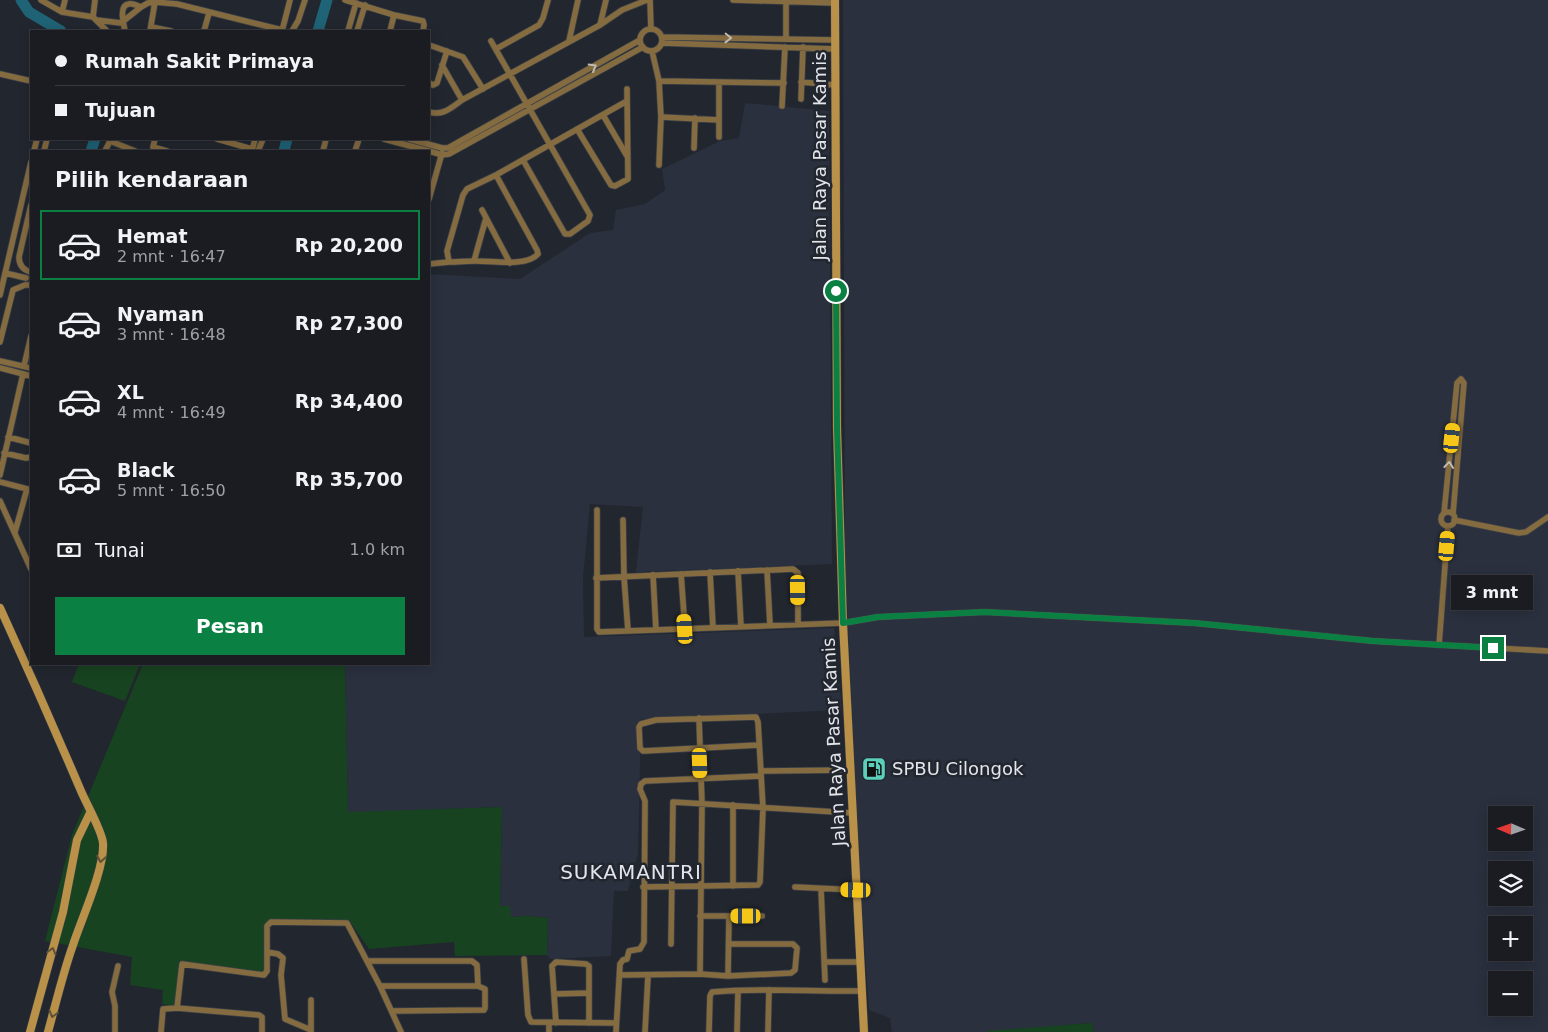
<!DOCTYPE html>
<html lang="id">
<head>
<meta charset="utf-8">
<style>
	body { margin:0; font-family:"DejaVu Sans",sans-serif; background:#27292f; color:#f1f3f6; height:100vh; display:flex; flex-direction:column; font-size:19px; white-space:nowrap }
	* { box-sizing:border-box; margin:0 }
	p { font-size:16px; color:#9fa1a5 }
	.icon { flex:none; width:28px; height:28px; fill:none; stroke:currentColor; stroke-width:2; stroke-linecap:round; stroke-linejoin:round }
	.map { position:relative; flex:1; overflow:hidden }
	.sheet { position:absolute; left:30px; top:150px; width:400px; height:515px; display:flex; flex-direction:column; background:#1a1c22; border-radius:0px; box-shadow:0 2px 12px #0003,0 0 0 1px #383a40 }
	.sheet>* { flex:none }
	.top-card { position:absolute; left:30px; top:30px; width:400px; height:110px; border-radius:0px; box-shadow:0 2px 12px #0003,0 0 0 1px #383a40; display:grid; align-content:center; height:110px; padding:0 25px; background:#1a1c22 }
	.needle { width:32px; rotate:272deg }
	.fabs { position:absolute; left:1488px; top:806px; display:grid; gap:10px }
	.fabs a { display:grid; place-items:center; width:45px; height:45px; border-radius:0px; background:#1a1c22; box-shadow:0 2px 12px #0003,0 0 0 1px #383a40; font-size:25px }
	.end { position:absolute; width:22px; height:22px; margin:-11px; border:6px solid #0b8043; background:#fff; box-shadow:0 0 0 2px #fff }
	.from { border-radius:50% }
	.bubble { position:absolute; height:35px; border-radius:0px; background:#1a1c22; box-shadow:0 2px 12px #0003,0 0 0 1px #383a40; font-size:16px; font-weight:800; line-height:35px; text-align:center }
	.car { position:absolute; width:15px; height:30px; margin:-15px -8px; border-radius:6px; box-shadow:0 0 4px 1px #0007; background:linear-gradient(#f5c518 24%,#345 0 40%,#f5c518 0 76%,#345 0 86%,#f5c518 0) }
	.top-card b { display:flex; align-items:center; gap:18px; height:48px; font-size:19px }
	.top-card b+b { border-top:1px solid #383a40 }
	.top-card i { width:12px; height:12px; background:#f1f3f6 }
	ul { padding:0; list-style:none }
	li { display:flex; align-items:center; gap:15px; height:70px; margin:0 10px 8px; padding:0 15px; border:2px solid transparent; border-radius:0px }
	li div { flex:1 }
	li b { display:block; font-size:19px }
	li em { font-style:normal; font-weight:800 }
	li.on { border-color:#0b8043 }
	li>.icon { width:45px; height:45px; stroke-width:1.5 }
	h2 { padding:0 25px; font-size:22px; line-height:60px }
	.pay { display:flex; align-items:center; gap:12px; height:55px; padding:0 25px; font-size:19px }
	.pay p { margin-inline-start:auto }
	.button { display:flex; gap:10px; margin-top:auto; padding:10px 25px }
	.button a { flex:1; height:58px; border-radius:0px; background:#0b8043; color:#fff; font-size:20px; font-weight:800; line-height:58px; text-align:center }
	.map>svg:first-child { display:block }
	.built { fill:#2a303e; fill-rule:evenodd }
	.green { fill:#174320 }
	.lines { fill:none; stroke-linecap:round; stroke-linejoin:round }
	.river { stroke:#1f6376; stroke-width:11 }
	.street-casing { stroke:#3d4148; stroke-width:7 }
	.secondary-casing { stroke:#3d4148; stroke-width:9 }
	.street { stroke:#846b40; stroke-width:5.5 }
	.secondary { stroke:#b99149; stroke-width:8 }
	.oneway { stroke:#c2baaf }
	.oneway2 { stroke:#5e5139 }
	.route { stroke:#0b8043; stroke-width:6 }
	.labels { text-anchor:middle; stroke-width:5; stroke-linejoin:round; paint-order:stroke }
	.street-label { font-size:18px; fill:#e3e5eb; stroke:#22262e }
	.poi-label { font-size:18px; fill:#e3e5eb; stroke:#22262e; text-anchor:start }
	.quarter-label { font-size:20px; letter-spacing:1px; fill:#e3e5eb; stroke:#22262e }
</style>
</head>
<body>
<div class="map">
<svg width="1548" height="1032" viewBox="0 0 1548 1032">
	<rect width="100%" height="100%" fill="#22262e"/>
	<path class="built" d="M843,0H1548V1032H1094L1092,1023L987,1032H892L890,1018L869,1010L861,894L845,563ZM1496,815H1524V842H1496ZM1496,870H1524V898H1496ZM1496,925H1524V952H1496ZM1496,980H1524V1008H1496Z
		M745,103L829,111L832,564L636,572L643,507L590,504L583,578L584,637L834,628L842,710L641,719L638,854L628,891H614L611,956L551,959L547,955L548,918L528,916L510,917L500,906L502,807L348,813L345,664H429V274L520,279L590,233L613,230L616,210L645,204L665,190L662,169L720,141L739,138Z"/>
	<path class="green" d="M79,664H140L125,701L72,682Z
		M143,664H345L348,812L502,807L500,906H510L511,917L528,916L548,918L547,955L455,956L454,942L369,949L349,920L265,924V973L179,961L175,1006L162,1004L163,990L130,985L132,957L45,941L72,835Z
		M1092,1023L1094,1032H987L986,1031Z"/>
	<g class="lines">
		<path class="river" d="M21,0L29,12L61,31
			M318,31L327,0
			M91,151L95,139
			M284,151L287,139"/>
		<defs>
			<path id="street" d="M41,0L62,12L93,17L107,31
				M345,0L394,15L423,21L424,25L423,31
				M650,0L651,29
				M733,0L835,3
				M62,12L65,0
				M93,17L95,0
				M96,20L121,23L141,7
				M600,25L606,0
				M151,27L171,31
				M640 40a11 11 0 1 1 22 0a11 11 0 1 1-22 0Z
				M125,31C124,25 118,5 129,4C132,3 138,6 141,7L148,3L155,2
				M150,31L155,2L177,4L282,30
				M204,31L209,13
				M282,31L290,0
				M292,31L298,21L305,0
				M348,31L356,3
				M357,31L365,5
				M390,31L394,15
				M662,37L835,40
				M786,39V0
				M491,41L590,215L588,221L570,234H565L523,160
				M569,41L578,0
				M662,43L835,49
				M429,45L463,57L483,89
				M496,49L539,25L543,18L548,0
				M652,51L659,81L661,117L659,165
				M442,65L462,100
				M0,74L31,81
				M659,81L784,83
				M801,82L835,85
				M429,83L433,85L437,83L447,51
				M719,83V137
				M801,99L803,47
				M782,106L785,47
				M429,112C443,116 451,108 462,100L600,25L622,10L647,0
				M603,115L627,156
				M661,117L719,120
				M577,129L611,185L615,186L628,179L627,89
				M155,139L153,147L167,151
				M217,139L252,149
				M384,139L429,151
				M409,139L442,148H448L640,40
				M110,141L135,151
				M694,148L695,118
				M34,151L37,139
				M44,151L47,139
				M105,151L111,139
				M252,151L255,139
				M258,151L263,139
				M323,151L326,139
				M355,151L359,139
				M429,151L442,155L449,154L643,47
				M496,175L537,250L538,254C527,267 492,261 476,261C467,261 458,262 449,262L447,251L463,195L467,189L496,175L627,101
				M429,199L442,153
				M31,205L19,257C19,265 23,270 31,272
				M482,210L510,263
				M474,261L486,218
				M429,264L449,262
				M5,273L26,278
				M0,295L31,162
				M0,342L13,290L25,285H31
				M0,361L31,368
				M24,366L31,336
				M0,368L31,376
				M8,437L31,443
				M4,453L26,458L31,457
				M0,475L23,374
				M0,482L31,490
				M0,501L31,569
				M597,510V629L599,632L843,623L878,617L985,612L1194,623L1373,641L1548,651
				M1441 519a7 7 0 1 1 14 0a7 7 0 1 1-14 0Z
				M1444,513L1457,383L1461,379L1464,383L1453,514
				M623,520L624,577L628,631
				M1454,520L1519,533L1526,532L1548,517
				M15,532L27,489
				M767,570L770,625
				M738,571L741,627
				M710,572L713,628
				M681,574L685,629
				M653,575L656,630
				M596,578L793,569L798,573V624
				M1439,645L1448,526
				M699,718L702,804L700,974
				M761,771L851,770
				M733,886V805
				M643,887L758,885L760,882L763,808L758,722L756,717L656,720L641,724L639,727L640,748L643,751L759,745
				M795,887L856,890
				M821,889L825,980
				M700,916H762
				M671,944L673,802L853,813
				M267,952L278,954L283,958L281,975L285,1019L311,1030
				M524,959L528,1015L531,1022L616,1023
				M367,961H472L477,965L478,986L485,989V1008L484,1010L392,1011
				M825,962H859
				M620,975L700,974L728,976L791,973L795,970L797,948L793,944H729
				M728,976L729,916
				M380,986H478
				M554,994L589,993
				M177,1008L259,1015L262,1017V1032
				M549,1023V1032
				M556,1023L552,966L556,962L586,964L589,966V1023
				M115,1032V1006L112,992L118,966
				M161,1032L163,1009L177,1008L182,964L264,975L267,971V926L271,922L347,923L380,986L401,1032
				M311,1032V1000
				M616,1032L620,964L623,960L627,959L629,951L640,949L644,942L645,801L640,789L641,784L645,781L761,776
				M645,1032L648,976
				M709,1032L710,996L712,992C762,987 812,992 861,991
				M737,1032L738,991
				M768,1032L769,990"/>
			<path id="secondary" d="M835,0L837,427L843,623L864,1032
				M0,608C28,669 55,730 81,791C87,805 102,831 103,843C105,868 81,920 73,945C63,973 56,1003 48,1032
				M30,1032L63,912L77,840L90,813"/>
		</defs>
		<use href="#street" class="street-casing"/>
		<use href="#secondary" class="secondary-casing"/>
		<use href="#street" class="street"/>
		<use href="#secondary" class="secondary"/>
	</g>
	<defs><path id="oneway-chevron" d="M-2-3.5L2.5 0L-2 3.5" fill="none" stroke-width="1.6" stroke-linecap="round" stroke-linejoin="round" transform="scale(1.25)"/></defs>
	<g class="oneway">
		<use href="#oneway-chevron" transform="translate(728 38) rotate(1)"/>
		<use href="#oneway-chevron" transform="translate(593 67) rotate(-30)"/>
		<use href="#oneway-chevron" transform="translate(1449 465) rotate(-84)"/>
	</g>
	<g class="oneway2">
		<use href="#oneway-chevron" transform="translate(101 859) rotate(100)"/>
		<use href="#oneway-chevron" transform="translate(52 951) rotate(-75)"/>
		<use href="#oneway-chevron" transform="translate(53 1014) rotate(106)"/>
	</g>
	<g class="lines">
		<path class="route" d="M836,291L837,427L843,623L878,617L985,612L1194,623L1373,641L1493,648"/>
	</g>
	<defs>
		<symbol id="fuel-square" viewBox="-11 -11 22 22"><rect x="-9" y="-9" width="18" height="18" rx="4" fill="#5bcebc" stroke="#22262e"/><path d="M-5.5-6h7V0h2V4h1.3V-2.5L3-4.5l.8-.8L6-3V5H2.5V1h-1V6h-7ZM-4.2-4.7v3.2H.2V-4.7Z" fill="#111"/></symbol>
	</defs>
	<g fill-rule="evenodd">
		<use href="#fuel-square" x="860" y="755" width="28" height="28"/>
	</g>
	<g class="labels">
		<g class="street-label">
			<text transform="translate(820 156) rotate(-90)" y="6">Jalan Raya Pasar Kamis</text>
			<text transform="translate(834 742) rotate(-93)" y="6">Jalan Raya Pasar Kamis</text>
		</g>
		<g class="poi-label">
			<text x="892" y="775">SPBU Cilongok</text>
		</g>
		<g class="quarter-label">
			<text x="631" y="879">SUKAMANTRI</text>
		</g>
	</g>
</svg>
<div class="fabs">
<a><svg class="needle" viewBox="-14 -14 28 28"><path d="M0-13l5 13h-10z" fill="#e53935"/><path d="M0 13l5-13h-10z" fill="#9fa1a5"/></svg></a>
<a><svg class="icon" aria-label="layers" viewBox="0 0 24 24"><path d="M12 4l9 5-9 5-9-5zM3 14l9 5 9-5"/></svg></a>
<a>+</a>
<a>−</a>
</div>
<i class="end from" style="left:836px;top:291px"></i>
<i class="end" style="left:1493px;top:648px"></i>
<div class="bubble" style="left:1451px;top:575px;width:82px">3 mnt</div>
<i class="car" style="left:1452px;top:438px;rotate:6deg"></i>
<i class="car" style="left:1447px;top:546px;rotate:5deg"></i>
<i class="car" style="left:798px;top:590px;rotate:179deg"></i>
<i class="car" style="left:685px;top:629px;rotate:356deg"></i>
<i class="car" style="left:700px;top:763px;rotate:178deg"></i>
<i class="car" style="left:856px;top:890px;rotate:271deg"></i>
<i class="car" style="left:746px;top:916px;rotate:270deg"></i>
<div class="top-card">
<b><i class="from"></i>Rumah Sakit Primaya</b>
<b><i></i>Tujuan</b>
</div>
<section class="sheet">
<h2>Pilih kendaraan</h2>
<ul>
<li class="on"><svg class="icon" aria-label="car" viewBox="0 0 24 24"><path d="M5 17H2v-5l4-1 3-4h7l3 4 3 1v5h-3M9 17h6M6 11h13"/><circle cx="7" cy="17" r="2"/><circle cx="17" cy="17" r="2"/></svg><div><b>Hemat</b><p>2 mnt · 16:47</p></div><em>Rp 20,200</em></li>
<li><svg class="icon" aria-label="car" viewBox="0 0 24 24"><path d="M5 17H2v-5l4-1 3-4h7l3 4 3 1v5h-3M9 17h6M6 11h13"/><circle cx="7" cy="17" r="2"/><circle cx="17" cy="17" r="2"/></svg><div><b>Nyaman</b><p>3 mnt · 16:48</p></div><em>Rp 27,300</em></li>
<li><svg class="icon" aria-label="car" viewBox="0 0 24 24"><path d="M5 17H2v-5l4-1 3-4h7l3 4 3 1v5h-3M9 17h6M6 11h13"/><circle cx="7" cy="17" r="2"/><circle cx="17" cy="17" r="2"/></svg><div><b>XL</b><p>4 mnt · 16:49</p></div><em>Rp 34,400</em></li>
<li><svg class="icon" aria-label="car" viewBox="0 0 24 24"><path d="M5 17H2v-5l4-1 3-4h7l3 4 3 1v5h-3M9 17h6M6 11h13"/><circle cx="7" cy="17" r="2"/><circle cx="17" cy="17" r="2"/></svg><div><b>Black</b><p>5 mnt · 16:50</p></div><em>Rp 35,700</em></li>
</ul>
<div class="pay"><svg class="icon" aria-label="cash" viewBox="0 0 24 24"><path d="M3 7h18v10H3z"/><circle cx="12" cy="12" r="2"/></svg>Tunai<p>1.0 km</p></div>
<div class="button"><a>Pesan</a></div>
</section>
</div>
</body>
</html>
